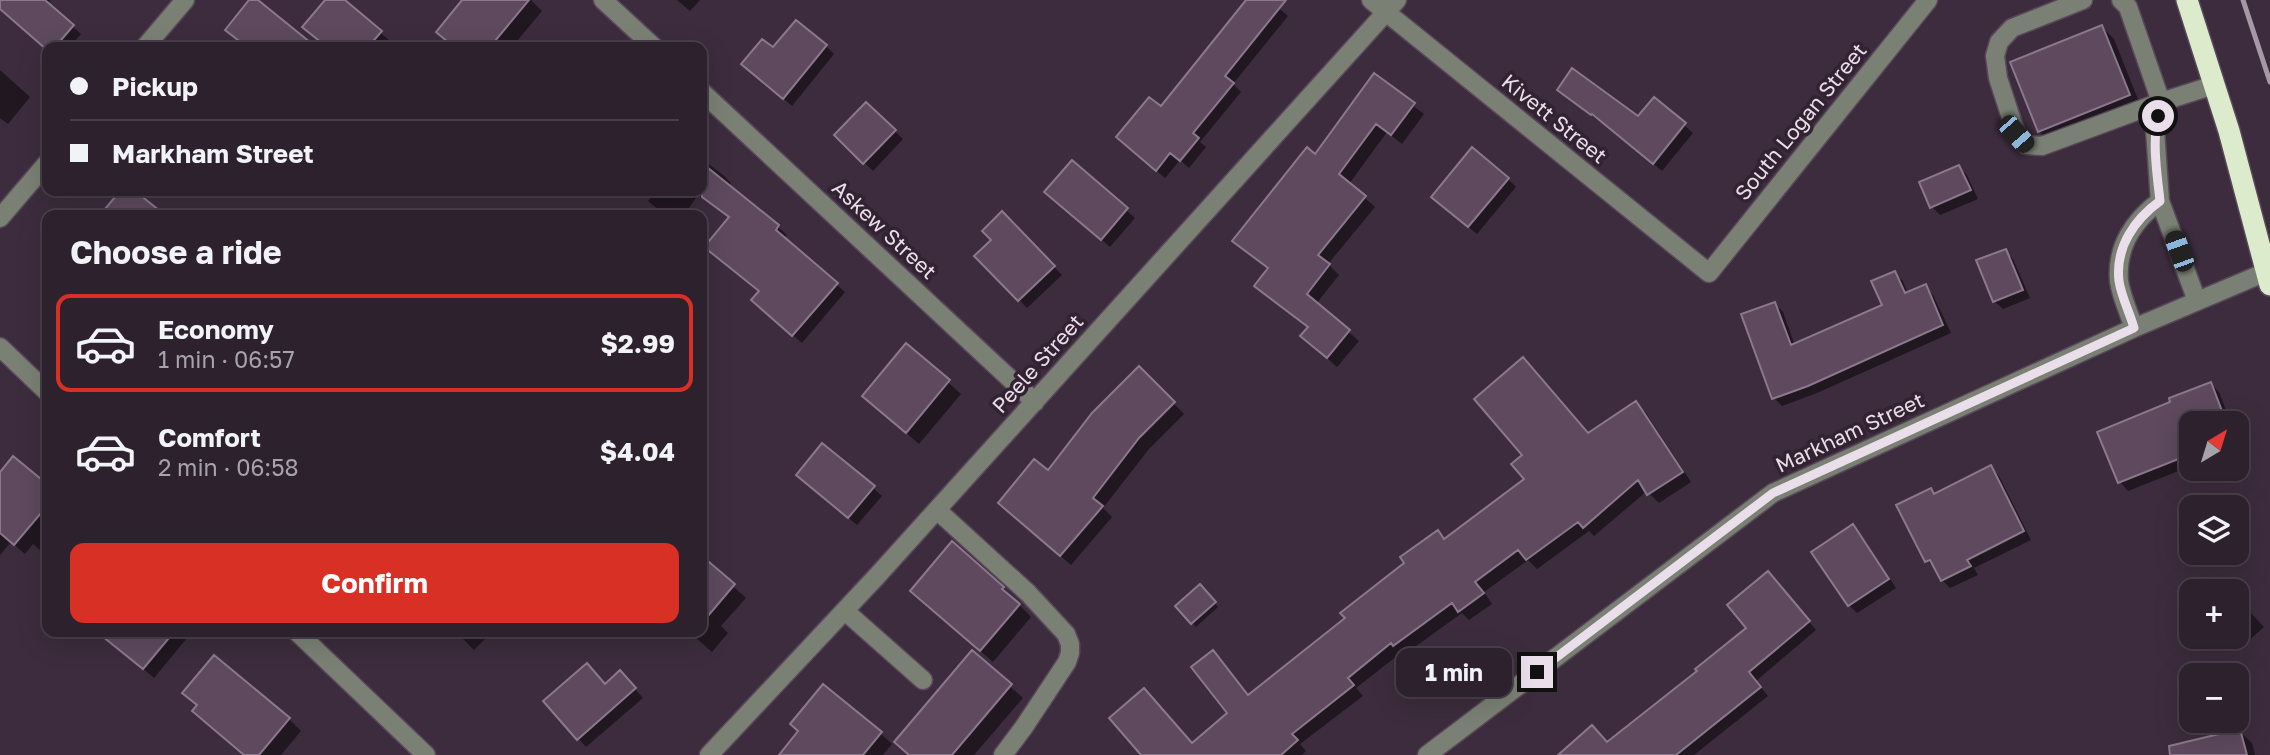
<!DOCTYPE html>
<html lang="en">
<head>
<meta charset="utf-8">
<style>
	body { margin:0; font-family:"Golos Text",sans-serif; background:#392e3a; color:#f1f3f6; height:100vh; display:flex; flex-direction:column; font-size:26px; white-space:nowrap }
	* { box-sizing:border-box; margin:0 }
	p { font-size:23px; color:#a7a3aa }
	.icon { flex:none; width:38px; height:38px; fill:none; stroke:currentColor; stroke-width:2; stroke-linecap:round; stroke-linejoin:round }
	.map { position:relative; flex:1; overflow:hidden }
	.sheet { position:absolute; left:42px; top:210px; width:665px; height:427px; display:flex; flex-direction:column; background:#2d212e; border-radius:14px; box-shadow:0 7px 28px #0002,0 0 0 2px #483e4a }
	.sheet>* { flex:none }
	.guide { position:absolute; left:42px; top:42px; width:665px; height:154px; border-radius:14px; box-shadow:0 7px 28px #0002,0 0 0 2px #483e4a; display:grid; align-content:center; height:154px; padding:0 28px; background:#2d212e }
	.needle { width:46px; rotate:38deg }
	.fabs { position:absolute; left:2179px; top:411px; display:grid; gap:14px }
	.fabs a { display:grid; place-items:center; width:70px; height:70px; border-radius:14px; background:#2d212e; box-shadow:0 7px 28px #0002,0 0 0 2px #483e4a; font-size:35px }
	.end { position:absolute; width:32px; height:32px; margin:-16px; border:9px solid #e9dee9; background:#111; box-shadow:0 0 0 4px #111 }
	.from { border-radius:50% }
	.bubble { position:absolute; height:49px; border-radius:14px; background:#2d212e; box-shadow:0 7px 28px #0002,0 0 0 2px #483e4a; font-size:23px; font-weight:700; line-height:49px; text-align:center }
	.car { position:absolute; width:21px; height:42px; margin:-21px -10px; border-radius:9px; box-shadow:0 0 5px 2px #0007; background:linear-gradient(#222 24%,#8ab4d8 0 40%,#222 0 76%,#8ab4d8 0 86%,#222 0) }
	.guide b { display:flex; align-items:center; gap:24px; height:66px; font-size:26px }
	.guide b+b { border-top:2px solid #483e4a }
	.guide i { width:18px; height:18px; background:#f1f3f6 }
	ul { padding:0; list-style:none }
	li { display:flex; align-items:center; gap:21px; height:98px; margin:0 14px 10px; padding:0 14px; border:4px solid transparent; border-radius:14px }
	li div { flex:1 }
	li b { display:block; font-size:26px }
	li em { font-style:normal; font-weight:700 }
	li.selected { border-color:#d93025 }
	li>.icon { width:63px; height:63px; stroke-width:1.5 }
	h2 { padding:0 28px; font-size:32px; line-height:84px }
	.primary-button { display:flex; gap:14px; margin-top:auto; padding:14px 28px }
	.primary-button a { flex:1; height:80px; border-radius:14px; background:#d93025; color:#fff; font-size:28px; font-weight:700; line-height:80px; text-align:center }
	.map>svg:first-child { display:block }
	.shadow { fill:#0007 }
	.building { fill:#5e495f; stroke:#8b788c; stroke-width:2 }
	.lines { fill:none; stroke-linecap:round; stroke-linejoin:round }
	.minor-casing { stroke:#584859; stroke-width:21 }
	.highway-casing { stroke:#584859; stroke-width:24 }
	.minor { stroke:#7a8073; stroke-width:18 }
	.highway { stroke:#dcebcb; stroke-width:21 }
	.rail { stroke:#a699a6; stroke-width:5 }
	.route { stroke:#e9dee9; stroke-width:9 }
	.labels { text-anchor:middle; stroke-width:7; stroke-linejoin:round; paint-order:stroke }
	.street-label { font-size:21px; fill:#e9dee9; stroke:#322232 }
</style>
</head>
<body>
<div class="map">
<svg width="2270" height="755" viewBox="0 0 2270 755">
	<rect width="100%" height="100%" fill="#3c2c3d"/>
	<path class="shadow" d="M5,0H51L47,4L81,34L70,47L47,49L0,7Z
		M327,0H342L389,40L383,47H327L313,35Z
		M465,0H531L542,11L512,47H454L438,32Z
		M677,0H700L690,11Z
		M1248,0H1269L1288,16L1233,84L1241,92L1200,142L1206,147L1189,168L1180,160L1165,178L1126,146L1161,109Z
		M2102,27L2114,39L2141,107L2051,143L2039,131Z
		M826,46L834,54L792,106L752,72Z
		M0,70L30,97L8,124L0,118Z
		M1375,76L1424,114L1402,144L1387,132L1349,184L1375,207L1328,264L1339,275L1316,304L1359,341L1337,367L1312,345L1309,328L1257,286L1269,270L1235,241L1316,156Z
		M1559,90L1638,119L1654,99L1693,133L1662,171L1601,120L1600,122Z
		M866,104L903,139L873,171L836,135Z
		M702,159L723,175L731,183L729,187L778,227L787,235L784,238L845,292L802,343L762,308L760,292L730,218L698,195L684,215H665L648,201L656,191H702Z
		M1072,163L1135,218L1110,247L1055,200Z
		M1959,167L1967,175L1978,199L1940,215L1932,207Z
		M1508,179L1516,187L1477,234L1441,205Z
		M1002,214L1062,275L1027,308L977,256L994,240Z
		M2005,251L2013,259L2030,298L2003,309L1994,301Z
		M1894,273L1903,281L1908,294L1925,287L1933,295L1951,333L1817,393L1782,406L1774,398L1775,304L1783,312L1795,346L1884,306Z
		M906,345L961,394L919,444L864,396Z
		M1139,368L1184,414L1149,449L1103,508L1112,517L1071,565L1000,503L1048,473Z
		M2211,384L2219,392L2231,424H2191V466L2128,491L2120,482L2173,403Z
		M1636,404L1646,413L1691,482L1659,503L1647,491L1594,536L1589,531L1537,569L1528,560L1484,592L1492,604L1469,620L1462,613L1405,654L1402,652L1356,688L1363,696L1300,744L1306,751L1302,755H1143L1192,745L1230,713L1213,652L1249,696L1348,619L1438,533L1445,540L1588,434Z
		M13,458L47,487V556L33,544L25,554L11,542L0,555V474Z
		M1991,467L1999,476L2031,540L1974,568L1978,575L1950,588L1942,580L1937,569L1927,561L1899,506L1930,490L1935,495Z
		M806,483L873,488L882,496L857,525Z
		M1853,527L1861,535L1896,588L1857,613L1849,605Z
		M702,558L746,598L721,626L728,633L712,652L689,632H702Z
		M1776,582L1816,630L1756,681L1768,696L1694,755H1560L1607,744L1749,629Z
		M1199,587L1218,607L1196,627L1177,606Z
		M1003,588L1031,617L993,662L912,591Z
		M2236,597L2264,627L2245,644L2236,635Z
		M109,632H192L154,678L105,636Z
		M456,632H492L474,650Z
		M972,653L1023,698L974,755H909Z
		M628,681L643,698L586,747L578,738L606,685Z
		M194,711L289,719L301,731L281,755H244Z
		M2239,731L2252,743L2255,755H2201Z
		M880,733L892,744L883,755H781Z"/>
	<path class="building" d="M0,0H45L74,25L55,47H47V50L0,9Z
		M249,0H258L316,47H247L225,30Z
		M325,0H345L382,31L368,47H327L302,27Z
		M462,0H529L490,47H454L436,32Z
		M1246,0H1286L1225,76L1234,83L1193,133L1199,138L1180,161L1170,153L1156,171L1116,137L1149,97L1161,106Z
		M796,20L827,45L783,99L741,64L762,39L773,47Z
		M2102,25L2130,95L2038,132L2010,62Z
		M1572,68L1638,116L1654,97L1686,123L1653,164L1592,114L1591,115L1557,90Z
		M1374,73L1415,103L1391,135L1376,124L1339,174L1366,196L1318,255L1330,264L1307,294L1350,330L1327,358L1300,336L1308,327L1254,286L1268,268L1232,241L1307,147L1315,154Z
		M866,102L896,130L863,164L834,135Z
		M1472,147L1509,178L1468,227L1431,197Z
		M1072,160L1128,208L1101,240L1044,192Z
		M702,163L779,225L776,230L838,283L792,336L751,300L759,291L704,247L729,217L702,197Z
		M1959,165L1971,190L1930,208L1919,182Z
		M120,191H135L165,215H100Z
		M1002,211L1055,266L1018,301L974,256L991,240L982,231Z
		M2006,249L2023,290L1993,302L1976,260Z
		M1895,271L1905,293L1926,284L1943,325L1808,386L1772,399L1741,314L1775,302L1791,345L1882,305L1871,281Z
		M906,343L950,380L906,433L862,396Z
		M1523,357L1588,433L1636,401L1683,472L1647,495L1638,480L1583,528L1578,522L1526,560L1518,550L1475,582L1484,593L1458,612L1452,603L1393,646L1391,643L1348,678L1354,685L1292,734L1298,740L1281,755H1141L1109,718L1144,688L1192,743L1227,713L1191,667L1213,650L1248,695L1345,618L1340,613L1404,563L1400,557L1438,530L1444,539L1524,479L1511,464L1522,455L1474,399Z
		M1139,366L1175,402L1139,438L1093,498L1103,506L1060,556L998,503L1034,459L1048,470L1092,413Z
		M2211,382L2227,424H2191V454L2118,483L2097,432L2170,402L2169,398Z
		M822,443L875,486L848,518L796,475Z
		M13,456L47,484V506L14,545L0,533V472Z
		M1991,465L2024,531L1967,560L1971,566L1941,581L1930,560L1925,562L1896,505L1931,488L1934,494Z
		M1853,524L1889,579L1848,606L1811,552Z
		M952,541L1004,587L1002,589L1020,604L980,651L910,591Z
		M702,556L735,584L702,623Z
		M1768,571L1810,621L1749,672L1761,687L1676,755H1558L1592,725L1607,742L1697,671L1695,669L1746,628L1727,605Z
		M1200,584L1216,602L1191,624L1175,606Z
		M97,632H174L143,669Z
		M972,650L1012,684L952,755H909L894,742Z
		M214,655L290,718L259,755H244L192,711L197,705L182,693Z
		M587,663L605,684L620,670L636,688L577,740L543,701Z
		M823,684L882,732L863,755H779L798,731L790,724Z
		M2240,729L2247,755H2170L2169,746Z"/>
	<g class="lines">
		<defs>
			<path id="minor" d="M603,0L654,47
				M1371,0L1709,273L1928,0
				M2083,0L2012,28L1999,42L1995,56L1998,78L2016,133L2026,145L2042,146L2161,102L2214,85
				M2121,0L2128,7L2161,102L2155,130L2160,201L2197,301
				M145,47L185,0
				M702,92L1035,402
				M0,218L47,163
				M2134,328C2129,313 2121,296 2119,281C2116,247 2134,220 2160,201
				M0,347L47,392
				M937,510L1028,593L1066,634L1070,644V653L1067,662L1024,727L1003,755
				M845,611L923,680
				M297,632L426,755
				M709,755L877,576L1397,0
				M1427,755L1773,493L2134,328L2266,272"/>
			<path id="highway" d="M2187,0L2229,131L2270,285"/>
		</defs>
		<use href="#minor" class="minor-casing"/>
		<use href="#highway" class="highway-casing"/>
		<use href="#minor" class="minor"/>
		<use href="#highway" class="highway"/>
		<path class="rail" d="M2243,0L2270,82"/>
	</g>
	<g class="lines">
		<path class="route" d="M1537,672L1773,493L2134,328C2130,313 2121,296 2119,281C2115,247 2135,219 2160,201C2157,173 2152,144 2158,116"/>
	</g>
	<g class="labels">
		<g class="street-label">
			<text transform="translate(1554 119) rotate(39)" y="7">Kivett Street</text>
			<text transform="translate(1801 122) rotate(-51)" y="7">South Logan Street</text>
			<text transform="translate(884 230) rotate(43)" y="7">Askew Street</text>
			<text transform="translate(1038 364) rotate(-48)" y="7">Peele Street</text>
			<text transform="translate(1850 433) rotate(-25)" y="7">Markham Street</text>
		</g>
	</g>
</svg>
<div class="fabs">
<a><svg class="needle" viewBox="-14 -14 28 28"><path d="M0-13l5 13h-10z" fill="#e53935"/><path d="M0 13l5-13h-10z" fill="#a7a3aa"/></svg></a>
<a><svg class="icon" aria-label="layers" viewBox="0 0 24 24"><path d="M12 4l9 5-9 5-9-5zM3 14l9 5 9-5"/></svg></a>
<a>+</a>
<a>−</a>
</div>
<i class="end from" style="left:2158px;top:116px"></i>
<i class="end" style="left:1537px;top:672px"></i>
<div class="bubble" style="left:1396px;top:648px;width:116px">1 min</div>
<i class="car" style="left:2016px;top:134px;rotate:139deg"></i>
<i class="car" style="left:2179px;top:251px;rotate:340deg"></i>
<div class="guide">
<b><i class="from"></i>Pickup</b>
<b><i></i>Markham Street</b>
</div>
<section class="sheet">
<h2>Choose a ride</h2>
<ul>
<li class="selected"><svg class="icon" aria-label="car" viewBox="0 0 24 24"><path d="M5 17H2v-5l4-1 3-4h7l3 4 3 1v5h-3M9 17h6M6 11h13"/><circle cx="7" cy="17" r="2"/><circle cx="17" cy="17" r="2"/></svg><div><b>Economy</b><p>1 min · 06:57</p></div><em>$2.99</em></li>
<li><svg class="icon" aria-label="car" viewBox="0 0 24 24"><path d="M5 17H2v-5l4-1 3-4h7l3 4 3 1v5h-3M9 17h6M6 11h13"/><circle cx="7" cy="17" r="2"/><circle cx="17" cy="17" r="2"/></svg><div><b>Comfort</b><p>2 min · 06:58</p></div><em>$4.04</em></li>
</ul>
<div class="primary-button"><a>Confirm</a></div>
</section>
</div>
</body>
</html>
